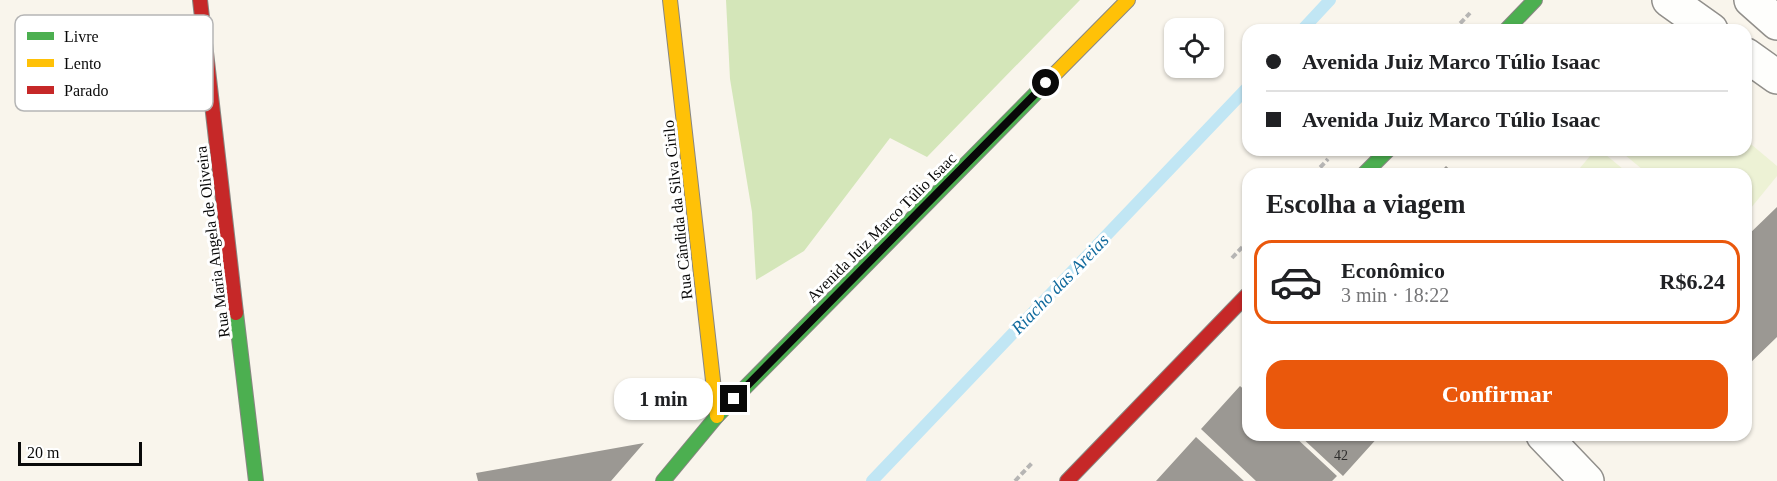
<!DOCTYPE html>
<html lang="pt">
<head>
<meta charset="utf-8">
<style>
	body { margin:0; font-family:Georgia,serif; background:#f6f6f6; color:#202124; height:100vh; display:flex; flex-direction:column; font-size:22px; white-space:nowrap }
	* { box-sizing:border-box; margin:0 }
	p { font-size:20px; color:#757577 }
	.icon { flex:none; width:33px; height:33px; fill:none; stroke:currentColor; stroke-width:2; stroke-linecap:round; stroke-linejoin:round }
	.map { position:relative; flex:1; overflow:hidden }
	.sheet { position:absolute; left:1242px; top:168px; width:510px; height:273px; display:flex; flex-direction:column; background:#fff; border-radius:18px; box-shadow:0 2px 4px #0004 }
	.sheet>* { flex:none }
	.banner { position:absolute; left:1242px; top:24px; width:510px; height:132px; border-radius:18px; box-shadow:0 2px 4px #0004; display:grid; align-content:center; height:132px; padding:0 24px; background:#fff }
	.fabs { position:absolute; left:1164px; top:18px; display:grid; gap:12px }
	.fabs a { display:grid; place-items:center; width:60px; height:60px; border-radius:12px; background:#fff; box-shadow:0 2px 4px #0004; font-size:30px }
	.scale { position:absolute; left:18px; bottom:15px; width:124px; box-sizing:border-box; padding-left:6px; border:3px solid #090909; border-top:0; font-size:16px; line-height:21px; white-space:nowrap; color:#090909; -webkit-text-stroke:4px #fff; paint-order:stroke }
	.end { position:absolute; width:27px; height:27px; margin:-14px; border:8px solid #090909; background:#fff; box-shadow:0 0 0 3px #fff }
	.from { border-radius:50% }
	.bubble { position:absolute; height:42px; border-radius:18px; background:#fff; box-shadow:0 2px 4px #0004; font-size:20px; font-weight:700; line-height:42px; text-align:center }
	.banner b { display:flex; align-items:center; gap:21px; height:57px; font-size:22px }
	.banner b+b { border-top:2px solid #e0e0e0 }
	.banner i { width:15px; height:15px; background:#202124 }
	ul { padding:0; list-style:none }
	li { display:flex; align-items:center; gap:18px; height:84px; margin:0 12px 9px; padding:0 12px; border:3px solid transparent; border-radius:18px }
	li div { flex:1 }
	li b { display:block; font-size:22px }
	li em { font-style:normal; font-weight:700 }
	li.on { border-color:#ea580c }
	li>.icon { width:54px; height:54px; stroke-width:1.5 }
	h2 { padding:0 24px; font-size:27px; line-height:72px }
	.action { display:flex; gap:12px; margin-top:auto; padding:12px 24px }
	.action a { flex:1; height:69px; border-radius:18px; background:#ea580c; color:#fff; font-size:24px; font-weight:700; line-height:69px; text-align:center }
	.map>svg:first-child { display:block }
	.forest { fill:#d4e6b9 }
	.pitch { fill:#edf2d5 }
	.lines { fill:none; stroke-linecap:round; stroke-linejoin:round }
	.stream { stroke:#c1e6f4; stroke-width:12 }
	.building { fill:#9b9893 }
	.street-casing { stroke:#918f8b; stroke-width:36 }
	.fast-casing { stroke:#888682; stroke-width:16 }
	.slow-casing { stroke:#888682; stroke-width:16 }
	.jam-casing { stroke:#888682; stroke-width:16 }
	.path { stroke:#b6b5b4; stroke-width:4; stroke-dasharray:6 3; stroke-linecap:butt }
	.street { stroke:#fefefc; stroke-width:33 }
	.fast { stroke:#4caf50; stroke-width:14 }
	.slow { stroke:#ffc107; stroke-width:14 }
	.jam { stroke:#c62828; stroke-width:14 }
	.route { stroke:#090909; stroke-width:8 }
	.labels { text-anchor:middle; stroke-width:6; stroke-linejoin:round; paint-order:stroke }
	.number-label { font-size:14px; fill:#2e2d2c }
	.street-label { font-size:16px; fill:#090909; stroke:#fff }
	.water-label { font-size:18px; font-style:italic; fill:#116a9d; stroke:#fff }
	.key { fill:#fff; stroke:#b5b5b5; stroke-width:1.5 }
	.key-label { font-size:16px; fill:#090909 }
</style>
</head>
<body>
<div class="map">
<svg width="1777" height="481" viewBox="0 0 1777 481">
	<rect width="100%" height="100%" fill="#f9f5ec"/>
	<path class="forest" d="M726,0H1080L927,157L890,138L804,251L756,280L752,212L730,79Z"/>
	<path class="pitch" d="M1746,140L1777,166V176L1746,214V174H1648L1619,150H1746Z
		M1595,150H1600L1629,174H1575Z"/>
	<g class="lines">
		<path class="stream" d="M1302,30L1330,0
			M872,481L1248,87"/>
	</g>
	<path class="building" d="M1446,166L1455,174H1438Z
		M1777,207V337L1746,367V237Z
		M1240,386L1248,393V435H1293L1337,476L1332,481H1256L1201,429Z
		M1299,435H1380L1343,476Z
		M1196,437L1244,481H1156Z
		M644,443L611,481H478L476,473Z"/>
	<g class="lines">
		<defs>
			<path id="street" d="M1669,0L1711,30
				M1751,0L1777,23
				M1746,55L1777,77
				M1543,435L1587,481"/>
			<path id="fast" d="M1506,30L1535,0
				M1364,174L1388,150
				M236,313L256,481
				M663,481L717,416L1039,90"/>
			<path id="slow" d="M670,0L717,416
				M1039,90L1128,0"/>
			<path id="jam" d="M200,0L236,313
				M1067,481L1248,294"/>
		</defs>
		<use href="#street" class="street-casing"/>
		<use href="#fast" class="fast-casing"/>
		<use href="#slow" class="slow-casing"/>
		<use href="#jam" class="jam-casing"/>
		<path class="path" d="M1454,30L1470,13
			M1314,174L1328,159
			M1232,258L1248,241
			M1015,481L1032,463"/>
		<use href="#street" class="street"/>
		<use href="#fast" class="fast"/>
		<use href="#slow" class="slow"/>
		<use href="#jam" class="jam"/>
	</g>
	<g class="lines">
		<path class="route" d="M734,399L1046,83"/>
	</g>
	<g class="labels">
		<g class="number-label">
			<text x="1341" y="460">42</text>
		</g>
		<g class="street-label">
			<text transform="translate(677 210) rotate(-96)" y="6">Rua Cândida da Silva Cirilo</text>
			<text transform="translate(881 227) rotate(-45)" y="6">Avenida Juiz Marco Túlio Isaac</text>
			<text transform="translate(212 242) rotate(-97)" y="6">Rua Maria Angela de Oliveira</text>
		</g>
		<g class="water-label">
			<text transform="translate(1060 284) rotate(-46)" y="6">Riacho das Areias</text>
		</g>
	</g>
	<rect x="15" y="15" width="198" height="96" rx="9" class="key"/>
	<rect x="27" y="32" width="27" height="8" fill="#4caf50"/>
	<rect x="27" y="59" width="27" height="8" fill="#ffc107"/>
	<rect x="27" y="86" width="27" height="8" fill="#c62828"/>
	<g class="key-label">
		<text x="64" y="42">Livre</text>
		<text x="64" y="69">Lento</text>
		<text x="64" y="96">Parado</text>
	</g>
</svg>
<div class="fabs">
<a><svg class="icon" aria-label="locate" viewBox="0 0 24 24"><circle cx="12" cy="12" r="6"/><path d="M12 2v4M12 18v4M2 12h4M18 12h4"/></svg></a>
</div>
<div class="scale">20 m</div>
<i class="end from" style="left:1046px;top:83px"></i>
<i class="end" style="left:734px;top:399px"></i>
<div class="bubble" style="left:614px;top:378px;width:99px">1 min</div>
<div class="banner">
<b><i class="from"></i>Avenida Juiz Marco Túlio Isaac</b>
<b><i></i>Avenida Juiz Marco Túlio Isaac</b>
</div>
<section class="sheet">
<h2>Escolha a viagem</h2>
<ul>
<li class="on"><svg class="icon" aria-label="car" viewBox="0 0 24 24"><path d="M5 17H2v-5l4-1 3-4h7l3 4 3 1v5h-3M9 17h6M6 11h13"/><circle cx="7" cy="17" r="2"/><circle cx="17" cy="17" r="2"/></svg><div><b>Econômico</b><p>3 min · 18:22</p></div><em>R$6.24</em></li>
</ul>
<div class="action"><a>Confirmar</a></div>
</section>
</div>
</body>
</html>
